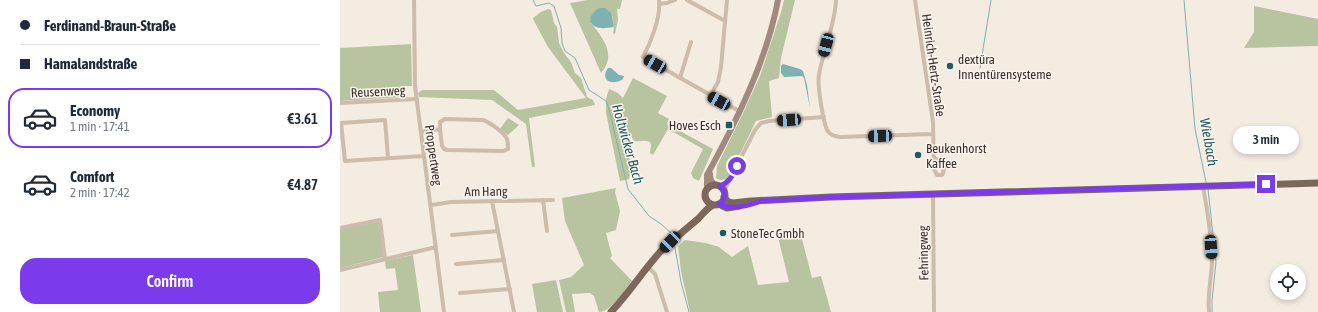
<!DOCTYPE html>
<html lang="en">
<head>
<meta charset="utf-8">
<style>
	body { margin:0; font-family:"Asap Condensed",sans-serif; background:#f2f2f3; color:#1f2937; height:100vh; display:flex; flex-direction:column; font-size:15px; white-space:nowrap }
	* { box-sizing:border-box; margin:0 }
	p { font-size:13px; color:#747a83 }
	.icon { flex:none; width:22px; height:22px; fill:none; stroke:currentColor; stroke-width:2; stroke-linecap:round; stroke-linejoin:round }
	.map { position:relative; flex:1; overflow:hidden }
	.side { display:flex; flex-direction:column; background:#fff; width:340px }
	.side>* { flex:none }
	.banner { display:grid; align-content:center; height:88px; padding:0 20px; background:#fff }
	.buttons { position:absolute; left:930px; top:264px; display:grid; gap:8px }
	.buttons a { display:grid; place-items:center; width:36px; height:36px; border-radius:50%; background:#fff; box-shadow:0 2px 6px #0003; font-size:20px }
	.end { position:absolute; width:18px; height:18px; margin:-9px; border:5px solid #7c3aed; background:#fff; box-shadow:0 0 0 2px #fff }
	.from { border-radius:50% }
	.bubble { position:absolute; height:28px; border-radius:14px; background:#fff; box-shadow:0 2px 6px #0003; font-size:13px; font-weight:600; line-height:28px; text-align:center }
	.car { position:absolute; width:12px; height:24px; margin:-12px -6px; border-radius:5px; box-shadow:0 0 3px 1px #0007; background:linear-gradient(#222 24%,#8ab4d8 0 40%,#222 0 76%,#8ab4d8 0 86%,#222 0) }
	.banner b { display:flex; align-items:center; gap:14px; height:38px; font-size:15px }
	.banner b+b { border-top:1px solid #e0e1e3 }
	.banner i { width:10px; height:10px; background:#1f2937 }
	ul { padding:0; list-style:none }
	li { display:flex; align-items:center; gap:12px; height:60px; margin:0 8px 6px; padding:0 12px; border:2px solid transparent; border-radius:16px }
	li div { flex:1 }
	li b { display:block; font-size:15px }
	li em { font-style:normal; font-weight:600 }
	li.on { border-color:#7c3aed }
	li>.icon { width:36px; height:36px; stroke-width:1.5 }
	.primary-button { display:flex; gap:8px; margin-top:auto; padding:8px 20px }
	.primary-button a { flex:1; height:46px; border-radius:16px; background:#7c3aed; color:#fff; font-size:16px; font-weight:600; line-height:46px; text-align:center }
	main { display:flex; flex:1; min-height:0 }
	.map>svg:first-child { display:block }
	.green { fill:#b8c4a0 }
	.water { fill:#7fb0b2 }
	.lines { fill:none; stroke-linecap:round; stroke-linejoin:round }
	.stream { stroke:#7fb0b2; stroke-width:1 }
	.street { stroke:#cdbbac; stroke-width:4 }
	.secondary { stroke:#a18a7d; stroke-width:6 }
	.primary { stroke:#7d675c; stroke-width:7 }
	.route { stroke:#7c3aed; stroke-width:5 }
	.poi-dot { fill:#1f5a5e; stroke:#fbf5ee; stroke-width:1.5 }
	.labels { text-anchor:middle; stroke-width:3; stroke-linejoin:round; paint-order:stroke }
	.poi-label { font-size:13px; fill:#3b302b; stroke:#fbf5ee; text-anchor:start }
	.street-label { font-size:13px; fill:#3b302b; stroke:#fbf5ee }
	.water-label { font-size:14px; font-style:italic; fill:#1f5a5e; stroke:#fbf5ee }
</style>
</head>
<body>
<main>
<section class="side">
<div class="banner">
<b><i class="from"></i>Ferdinand-Braun-Straße</b>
<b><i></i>Hamalandstraße</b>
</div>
<ul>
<li class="on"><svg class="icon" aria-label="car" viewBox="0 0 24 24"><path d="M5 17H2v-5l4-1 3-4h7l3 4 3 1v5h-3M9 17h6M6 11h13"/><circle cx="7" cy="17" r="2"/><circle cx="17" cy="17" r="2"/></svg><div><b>Economy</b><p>1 min · 17:41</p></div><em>€3.61</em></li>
<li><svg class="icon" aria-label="car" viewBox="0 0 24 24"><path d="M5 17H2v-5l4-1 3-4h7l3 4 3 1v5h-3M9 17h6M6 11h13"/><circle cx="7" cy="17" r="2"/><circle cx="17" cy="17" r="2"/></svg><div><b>Comfort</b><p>2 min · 17:42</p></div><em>€4.87</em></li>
</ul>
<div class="primary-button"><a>Confirm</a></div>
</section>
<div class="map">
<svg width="978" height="312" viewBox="0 0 978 312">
	<rect width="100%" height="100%" fill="#f4ebe1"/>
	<path class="green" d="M248,0H282L280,9H277L278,20L275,34L274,33V34H273L274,26L272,16L251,23C263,38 277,55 261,73L230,3Z
		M444,0H455L441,58L439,78L429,81L432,117L416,121L388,179L380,180L376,178L377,166L403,113L420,76L441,12Z
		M914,6L978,19V46L904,48L914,32Z
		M208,9L211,10L214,23L217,27L219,43L224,53L231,62L235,73L241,78L247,97L253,100L255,105L189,118L195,167H192L186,124L152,100L79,97L78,93L82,90H154L178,110L246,98L208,47L194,21L193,18L201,12Z
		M71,44L72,86H61L62,97L0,101V48Z
		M293,78L327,96L318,113L329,119L327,124L373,149L359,181L353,178L351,173L363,149L328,129L313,155L310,153L311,145L310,142C304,139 300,142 294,141L291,136L287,140L291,170L289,179L280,181L266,113V99L269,89L278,93L283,98Z
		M168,118L179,125L168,135L160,129Z
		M276,188L275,192L280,211L276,230L266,233L272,256L270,258L292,281C285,290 271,312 259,312L254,296L250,293L232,294L235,312H226L219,280L231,277L244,265L225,221L222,198Z
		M39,221L44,257L0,268V229Z
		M461,235L472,278L481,276L491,312H350L341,271L338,246L345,240L366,243L379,247L392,257L408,246L418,285L449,282L438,237Z
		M73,255L81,312H39H40L38,292L58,290L55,268L46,269L45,261Z
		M216,280L223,312H197L192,284Z"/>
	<path class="water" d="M259,8H265L271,13L274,26L273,27C268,28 261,29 256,27C245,22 252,12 259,8Z
		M443,64L460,69L463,71L467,85L470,108L464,78L462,76L444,77L441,73V66Z
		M268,68H271L279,75L284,76L283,79C273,86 259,81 268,68Z"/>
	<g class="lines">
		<path class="stream" d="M193,0L196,6L209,3L214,6L221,28L222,43L225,51L235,58L249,90L266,101L269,109L288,189L309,216L321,224L331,233L332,238
			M844,0L855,129L866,182
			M640,68L651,0
			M868,189L876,262L872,300V312
			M334,242L341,282L349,312"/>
		<path class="street" d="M74,0L75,86L104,312
			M319,0C321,17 311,42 303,57L399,111
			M347,0L385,21
			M496,0C495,26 483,50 479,75C477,84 483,121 487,130C490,135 494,136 500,137L593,134
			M575,0L593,122L594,169L597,175H602L603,173L604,168L594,157
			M319,4L327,3L335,0
			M340,78L351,42
			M370,96L378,82L381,67L387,0
			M0,103L77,99
			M81,132L100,129L102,146L104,149L107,150L163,151L168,149C168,146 168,142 167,139C164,132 149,122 143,120L105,119L100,122V129
			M48,158L45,120L1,123L5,161L84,156
			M380,186L389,181
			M863,186C867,210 872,235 872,260C872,277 867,294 869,312
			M384,191L415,130L421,123L429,121L484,117
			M593,194L594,312
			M203,200L207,231
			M152,201L174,312
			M91,205L111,202L213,200
			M0,228L40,220L45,259
			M112,235L158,231
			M116,264L164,260
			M308,267L315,274L327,312
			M0,270L96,247
			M120,293L170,289"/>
		<path class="secondary" d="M370,174C370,179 371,183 376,185
			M367,188V175C396,122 427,60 438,0"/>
		<path class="primary" d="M365 195a10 10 0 1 1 20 0a10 10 0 1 1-20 0Z
			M384,197L388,202L393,203L411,201L491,197L978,183
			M379,204L387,208L399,206
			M271,312C289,293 303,271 320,252C332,240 345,230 358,219C363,214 367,208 373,205"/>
	</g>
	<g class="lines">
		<path class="route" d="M397,166C393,175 390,182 380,186C386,192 386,199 379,204C391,211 408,206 421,201L491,197L926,184"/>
	</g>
	<g class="poi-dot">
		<circle cx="610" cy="66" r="4"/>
		<rect x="385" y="121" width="8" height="8" rx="2"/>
		<circle cx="578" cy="155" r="4"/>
		<circle cx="383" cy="233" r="4"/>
	</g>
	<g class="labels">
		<g class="poi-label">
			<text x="618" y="64">dextüra<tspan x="618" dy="15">Innentürensysteme</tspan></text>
			<text x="381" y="130" text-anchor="end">Hoves Esch</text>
			<text x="586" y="153">Beukenhorst<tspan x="586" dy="15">Kaffee</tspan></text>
			<text x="391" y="238">StoneTec Gmbh</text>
		</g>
		<g class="street-label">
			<text transform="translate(594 65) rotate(82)" y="5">Heinrich-Hertz-Straße</text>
			<text transform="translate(38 91) rotate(-3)" y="5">Reusenweg</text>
			<text transform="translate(94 155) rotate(82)" y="5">Proppertweg</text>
			<text transform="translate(146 191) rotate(-1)" y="5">Am Hang</text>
			<text transform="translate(583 253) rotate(-91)" y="5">Fehringweg</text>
		</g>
		<g class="water-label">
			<text transform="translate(869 142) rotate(80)" y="5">Wielbach</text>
			<text transform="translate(288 144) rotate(74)" y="5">Holtwicker Bach</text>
		</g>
	</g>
</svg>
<div class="buttons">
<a><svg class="icon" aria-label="locate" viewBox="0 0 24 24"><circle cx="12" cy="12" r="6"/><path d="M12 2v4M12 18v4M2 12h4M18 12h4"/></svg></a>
</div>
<i class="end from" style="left:397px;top:166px"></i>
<i class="end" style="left:926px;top:184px"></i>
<div class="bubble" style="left:893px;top:126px;width:66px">3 min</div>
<i class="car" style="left:486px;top:45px;rotate:195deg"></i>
<i class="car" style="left:315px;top:64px;rotate:300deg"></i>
<i class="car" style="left:379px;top:101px;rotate:299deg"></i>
<i class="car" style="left:449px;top:120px;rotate:266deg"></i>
<i class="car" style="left:540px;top:136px;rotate:268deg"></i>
<i class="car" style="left:330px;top:242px;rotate:224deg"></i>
<i class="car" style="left:871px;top:247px;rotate:176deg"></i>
</div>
</main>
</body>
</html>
